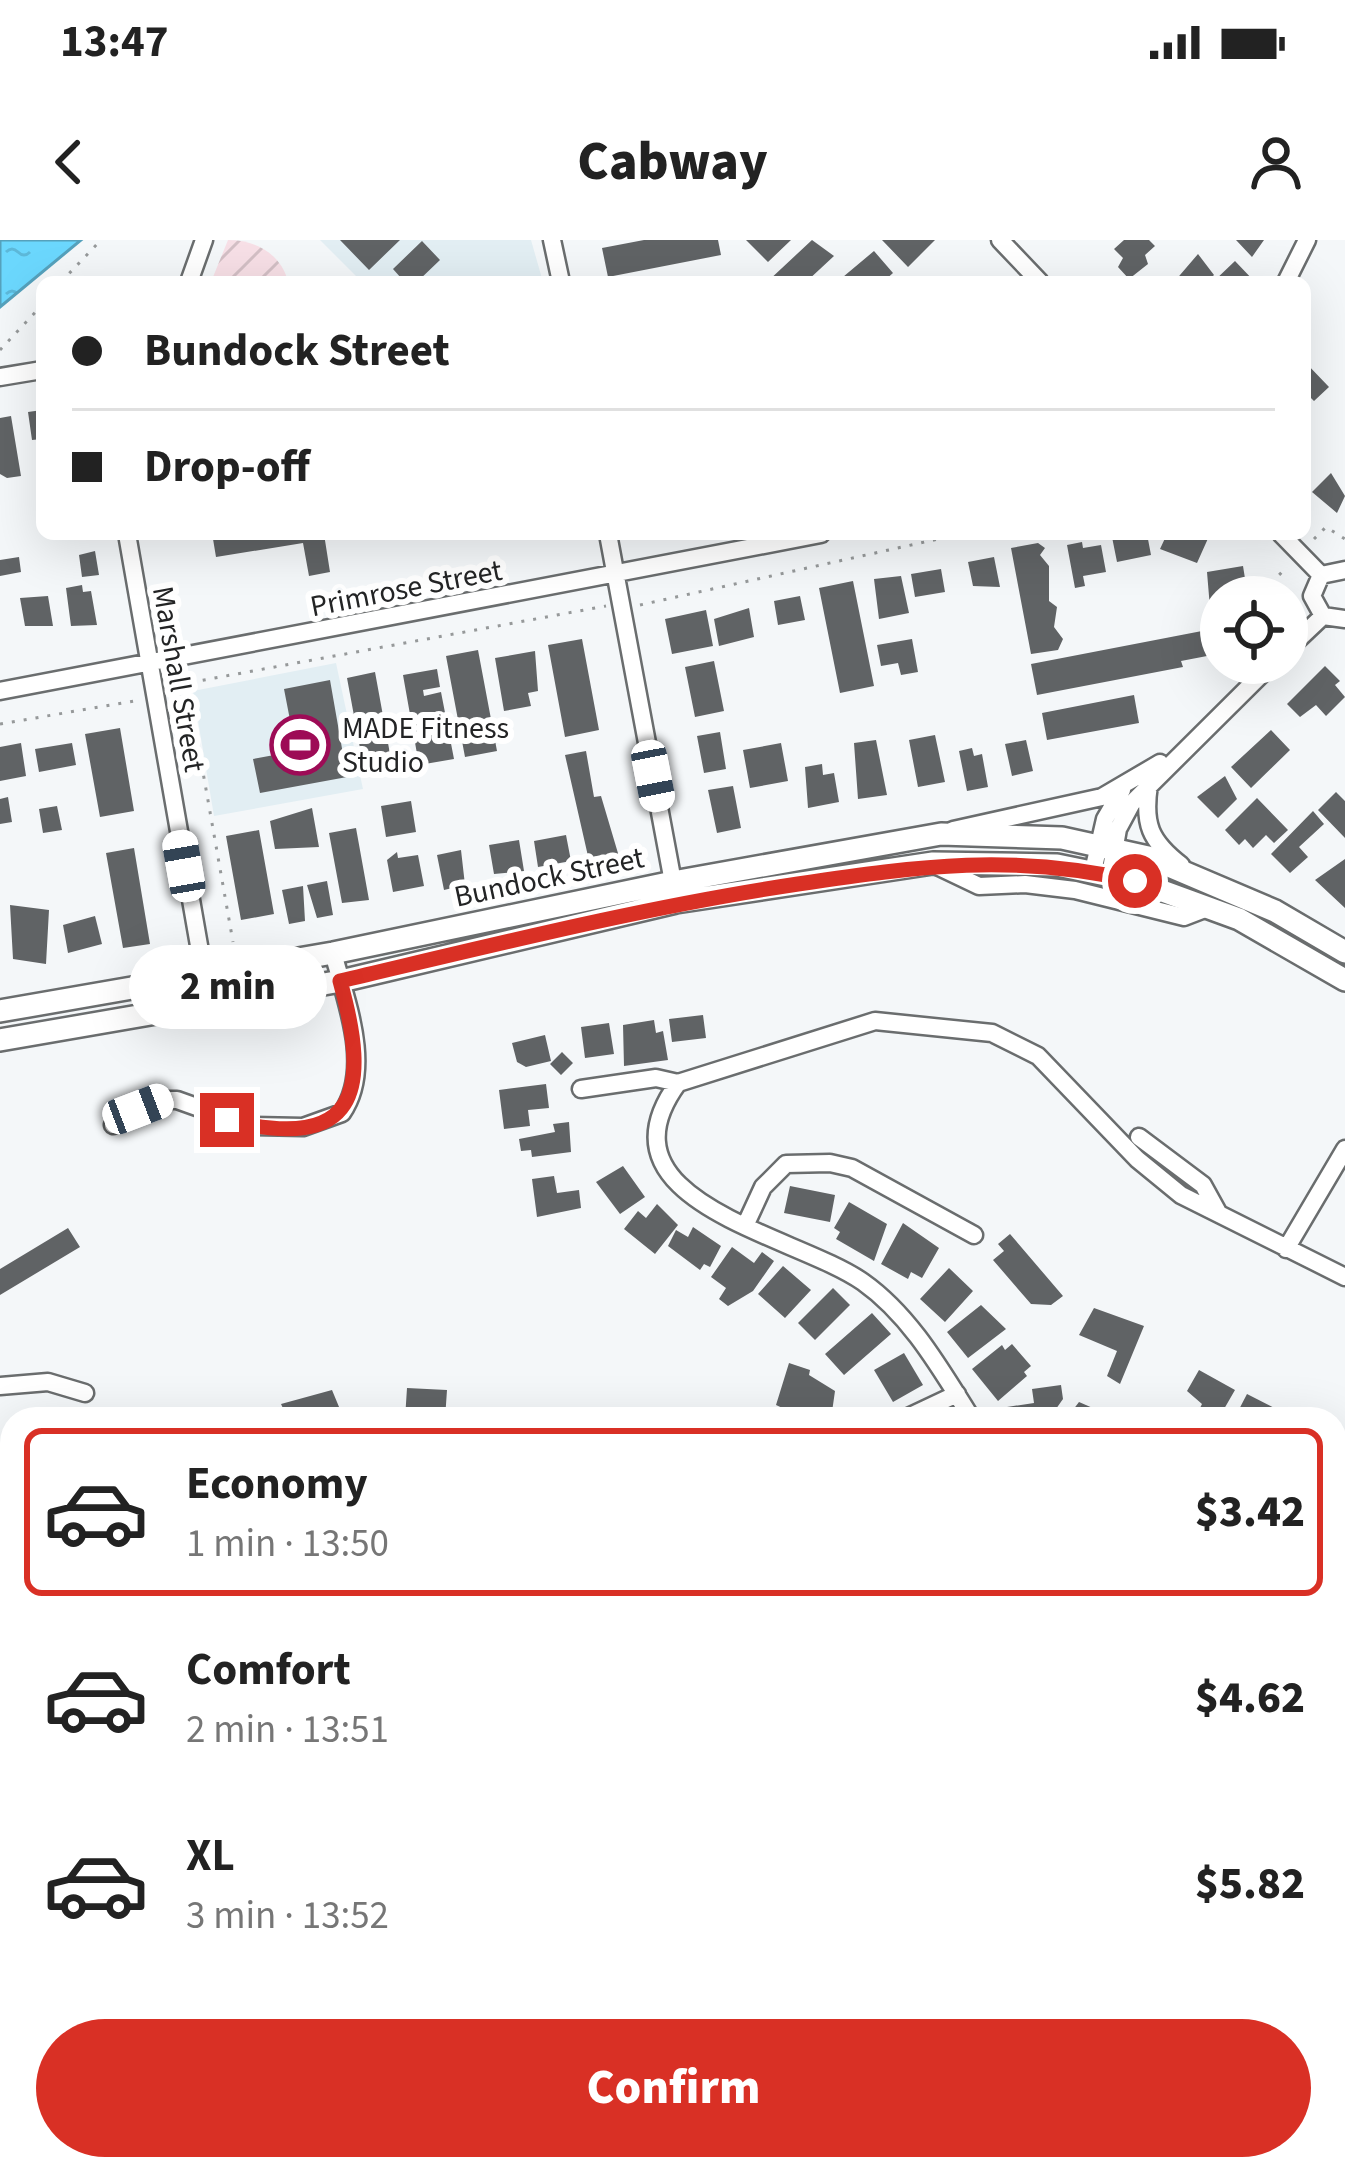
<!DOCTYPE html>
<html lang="en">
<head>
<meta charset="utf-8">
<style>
	body { margin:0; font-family:"Source Sans 3",sans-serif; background:#f2f2f2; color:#222; height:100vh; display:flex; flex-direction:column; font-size:45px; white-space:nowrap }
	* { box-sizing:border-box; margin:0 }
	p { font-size:39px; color:#767676 }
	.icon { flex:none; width:66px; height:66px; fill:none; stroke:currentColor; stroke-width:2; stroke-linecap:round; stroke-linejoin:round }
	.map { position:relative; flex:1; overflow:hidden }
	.panel { position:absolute; left:0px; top:1167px; width:1347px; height:774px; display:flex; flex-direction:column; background:#fff; border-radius:36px 36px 0 0; box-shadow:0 12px 48px #0002 }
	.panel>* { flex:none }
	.guide { position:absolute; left:36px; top:36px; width:1275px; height:264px; border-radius:18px; box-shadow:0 12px 48px #0002; display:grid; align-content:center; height:264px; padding:0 36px; background:#fff }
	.buttons { position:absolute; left:1200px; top:336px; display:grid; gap:24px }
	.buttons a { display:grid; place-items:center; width:108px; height:108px; border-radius:50%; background:#fff; box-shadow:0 12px 48px #0002; font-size:60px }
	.end { position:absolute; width:54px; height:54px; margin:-27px; border:15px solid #d93025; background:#fff; box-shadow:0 0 0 6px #fff }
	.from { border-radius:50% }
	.bubble { position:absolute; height:84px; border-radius:42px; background:#fff; box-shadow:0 12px 48px #0002; font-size:39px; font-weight:800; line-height:84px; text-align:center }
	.car { position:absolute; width:36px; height:72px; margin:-36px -18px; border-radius:15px; box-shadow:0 0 9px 3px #0007; background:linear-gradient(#fff 24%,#345 0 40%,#fff 0 76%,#345 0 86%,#fff 0) }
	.guide b { display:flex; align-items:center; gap:42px; height:114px; font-size:45px }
	.guide b+b { border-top:3px solid #e0e0e0 }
	.guide i { width:30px; height:30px; background:#222 }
	ul { padding:21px 0 0; list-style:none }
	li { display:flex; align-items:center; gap:36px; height:168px; margin:0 24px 18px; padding:0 12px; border:6px solid transparent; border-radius:18px }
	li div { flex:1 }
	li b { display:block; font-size:45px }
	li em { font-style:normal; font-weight:800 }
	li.selected { border-color:#d93025 }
	li>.icon { width:108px; height:108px; stroke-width:1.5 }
	.action { display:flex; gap:24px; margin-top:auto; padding:24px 36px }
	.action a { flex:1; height:138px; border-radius:72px; background:#d93025; color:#fff; font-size:48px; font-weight:800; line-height:138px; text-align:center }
	.status { display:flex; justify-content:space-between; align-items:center; height:84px; padding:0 60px; background:#fff; direction:ltr }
	.status svg { height:33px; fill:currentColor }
	header { display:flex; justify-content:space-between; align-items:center; height:156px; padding:0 36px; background:#fff; font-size:54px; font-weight:800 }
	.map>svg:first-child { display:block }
	.built { fill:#e2eef3 }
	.forest { fill:url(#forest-firs) }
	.garden { fill:url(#garden-furrows) }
	.water { fill:url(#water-ripples); stroke:#55a1bc; stroke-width:3 }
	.building { fill:#606365 }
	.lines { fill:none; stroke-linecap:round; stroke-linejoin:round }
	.minor-casing { stroke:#6a6d6e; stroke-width:21 }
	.major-casing { stroke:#6a6d6e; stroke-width:26 }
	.path { stroke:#96999a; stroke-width:3; stroke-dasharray:3 9; stroke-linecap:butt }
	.minor { stroke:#fff; stroke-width:16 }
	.major { stroke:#fff; stroke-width:21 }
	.route { stroke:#d93025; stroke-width:15 }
	.labels { text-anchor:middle; stroke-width:12; stroke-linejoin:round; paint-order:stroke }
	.street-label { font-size:30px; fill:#232425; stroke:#fff }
	.poi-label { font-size:30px; fill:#232425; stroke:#fff; text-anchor:start }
</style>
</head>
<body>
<div class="status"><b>13:47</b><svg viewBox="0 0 49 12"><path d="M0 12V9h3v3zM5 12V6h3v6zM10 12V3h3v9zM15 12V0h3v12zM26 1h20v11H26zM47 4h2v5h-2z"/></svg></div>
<header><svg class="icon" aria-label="back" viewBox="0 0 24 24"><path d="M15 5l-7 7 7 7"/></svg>Cabway<svg class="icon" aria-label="person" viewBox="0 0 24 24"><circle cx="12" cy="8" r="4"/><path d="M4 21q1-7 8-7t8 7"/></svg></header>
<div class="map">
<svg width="1345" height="1941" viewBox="0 0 1345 1941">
	<defs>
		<pattern id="forest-firs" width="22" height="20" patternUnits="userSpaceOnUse" patternTransform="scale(3)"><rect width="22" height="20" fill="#e991af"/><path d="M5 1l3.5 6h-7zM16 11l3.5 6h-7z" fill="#bc768e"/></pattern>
		<pattern id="garden-furrows" width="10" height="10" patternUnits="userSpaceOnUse" patternTransform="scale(3)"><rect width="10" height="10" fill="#f7dfe6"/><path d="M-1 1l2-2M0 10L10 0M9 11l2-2" fill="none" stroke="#d3bfc5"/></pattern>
		<pattern id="water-ripples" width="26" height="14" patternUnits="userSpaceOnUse" patternTransform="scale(3)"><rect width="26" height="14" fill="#6bd7fd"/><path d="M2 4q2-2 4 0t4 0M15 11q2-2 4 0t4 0" fill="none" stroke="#5cb8d9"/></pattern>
	</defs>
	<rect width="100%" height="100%" fill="#f4f7f9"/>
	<path class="built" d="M320,0H531L543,42H362Z
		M336,423L363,549L214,576L193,451Z"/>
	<path class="forest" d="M1335,1228H1345V1518L1335,1489Z
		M1054,1929H1128L1135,1941H1059Z"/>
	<path class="garden" d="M228,0C258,0 282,16 288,42H211Z"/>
	<path class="water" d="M0,0H81L0,67Z"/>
	<path class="building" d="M340,0H400L369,30Z
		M644,0H718L721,15L608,37L602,8Z
		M746,0H791L768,22Z
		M812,0L834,16L806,42H767Z
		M882,0H935L908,27Z
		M1124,0H1149L1155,6L1145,15L1148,24L1129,39L1118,27L1123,18L1114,9Z
		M1236,0H1264L1252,17Z
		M422,1L440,20L417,42H397L401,38L393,29Z
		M874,11L893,33L883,42H837Z
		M1198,14L1214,35L1207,42H1174Z
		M1235,21L1255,42H1213Z
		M1305,122L1329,147L1314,161L1305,152Z
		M42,170V199L32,200L28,172Z
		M11,176L21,236L7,238L0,234V178Z
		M1331,233L1345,256L1337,273L1312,252Z
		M241,294H324L330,332L309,336L303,303L216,317L213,299Z
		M1147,294L1151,315L1117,322L1112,297Z
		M1167,294H1210L1197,323L1160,309Z
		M1082,302L1083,308L1101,305L1106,332L1083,336L1085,346L1075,348L1067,305Z
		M1038,303L1045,308L1040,315L1049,326V361L1057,367L1054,387L1063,399L1058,410L1031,414L1011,308Z
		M95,311L99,335L82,337L79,315Z
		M19,317L21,332L0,336V320Z
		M994,317L1000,347L973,346L968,322Z
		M1243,326L1248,357H1221V378L1211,380L1207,332Z
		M941,329L945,352L915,357L911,334Z
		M901,336L909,373L879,379L874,339Z
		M853,341L874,446L840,453L819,348Z
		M82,345L83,352L91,351L97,385L71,386L66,348Z
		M48,356L53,386H25L20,358Z
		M800,356L805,380L778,385L774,361Z
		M749,368L754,397L719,406L714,379Z
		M706,370L713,406L672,414L665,379Z
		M1202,391L1207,416L1181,421L1183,427L1037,455L1031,424Z
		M582,399L599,490L565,497L548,405Z
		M912,399L918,432L901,435L898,423L881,426L877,405Z
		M478,410L497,511L465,517L446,416Z
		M535,411L538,451L528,453L531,466L504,471L495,418Z
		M714,421L724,471L695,477L685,427Z
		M1325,426L1340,441L1335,445L1345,457L1326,476L1316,465L1300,477L1287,464Z
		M437,429L440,447L423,450L424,456L441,452L454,519L419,525L403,435Z
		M375,432L390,514L362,519L347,438Z
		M330,440L347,537L260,553L253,519L296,511L284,449Z
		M1134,455L1139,483L1047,500L1042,473Z
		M120,488L134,571L100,577L85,494Z
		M1271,490L1290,510L1251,548L1231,527Z
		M720,492L726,529L704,533L697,496Z
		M935,495L945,542L918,547L909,500Z
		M876,500L887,555L858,559L854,503Z
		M1026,500L1033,531L1012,536L1005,504Z
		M21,503L26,536L0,541V507Z
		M72,503L76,525L39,532L35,509Z
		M781,503L788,541L750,548L743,510Z
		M972,508L974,516L982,514L988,547L967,551L959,511Z
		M586,511L594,557L601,556L620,620L590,625L565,515Z
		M822,524L823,535L834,533L839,562L808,568L805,527Z
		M1225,536L1237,559L1218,578L1197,557Z
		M733,546L741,588L717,593L708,550Z
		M1336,552L1345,561V598L1318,570Z
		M8,557L12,582L0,584V559Z
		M1257,558L1288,590L1274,603L1266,595L1253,608L1245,599L1239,605L1225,590Z
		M411,561L416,592L386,597L381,566Z
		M57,566L62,590L43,593L39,569Z
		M312,568L319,607L275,609L270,581Z
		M1313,571L1324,584L1299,607L1308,617L1290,633L1271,614Z
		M356,588L369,660L342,663L329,593Z
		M259,590L274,674L241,680L226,596Z
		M566,595L571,621L538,627L534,601Z
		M519,600L524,631L494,634L489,605Z
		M134,608L150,704L123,708L106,613Z
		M461,610L465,645L444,650L437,615Z
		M397,612L398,618L418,615L424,646L393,652L387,620Z
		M1345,619V668L1315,640Z
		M327,641L333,675L317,678L307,645Z
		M303,646L305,681L289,684L282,650Z
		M10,665L49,670L46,724L13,719Z
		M95,676L102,704L68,713L63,685Z
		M703,775L706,798L672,802L669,779Z
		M654,780L656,793L663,791L668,820L624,826L623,785Z
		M609,783L614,814L585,818L581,787Z
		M545,795L551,821L526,827L517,822L512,803Z
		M562,812L573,823L561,835L550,824Z
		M546,844L549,868L528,870L530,886L504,889L499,850Z
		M569,882L571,912L532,917L531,910L521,911L519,899L555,892L553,884Z
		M623,926L645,957L620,974L596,942Z
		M554,936L557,953L579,950L581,968L537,977L532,939Z
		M790,946L835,955L830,982L784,973Z
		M849,962L887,984L874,1021L836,999L840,992L834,988Z
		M657,964L678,985L655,1014L624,989L638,971L646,978Z
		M903,983L939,1008L922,1038L911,1032L908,1039L881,1024Z
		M693,987L721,1006L710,1027L704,1024L700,1030L668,1006L676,990L688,997Z
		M68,988L80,1007L0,1055V1029Z
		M1010,994L1063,1056L1051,1065L1031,1064L993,1020L1004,1011L998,1004Z
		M732,1007L754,1023L762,1012L774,1021L753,1051L728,1066L719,1059L726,1048L711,1037Z
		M783,1026L811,1050L785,1078L758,1054Z
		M949,1028L973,1051L945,1082L920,1059Z
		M833,1048L850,1065L815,1100L798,1083Z
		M981,1065L1006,1089L968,1118L947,1092Z
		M1094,1068L1144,1086L1120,1144L1107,1136L1117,1111L1079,1095Z
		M872,1073L891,1094L844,1135L825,1114Z
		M1012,1104L1031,1126L1024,1132L1027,1136L998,1161L972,1129L1002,1105L1005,1110Z
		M904,1113L923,1145L893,1162L874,1130Z
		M789,1123L810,1130L809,1135L835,1151L831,1179H806L776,1165Z
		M1199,1130L1235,1150L1220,1176L1214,1172L1211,1179L1198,1172L1202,1164L1187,1151Z
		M1061,1145L1063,1159L1051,1176L1009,1179L1007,1167L1034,1163L1032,1149Z
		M407,1148L447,1150L445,1179H405Z
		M332,1150L344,1179H288L281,1164Z
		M1247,1154L1290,1176L1288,1179H1234Z
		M1079,1162L1102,1172L1099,1179H1066Z
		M1345,1555V1599L1335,1602V1557Z
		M1335,1626L1345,1627L1343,1667L1335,1666Z
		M8,1770L12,1802L0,1805V1772Z
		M12,1916V1929H24L29,1936L0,1941V1924Z
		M1335,1919L1345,1932L1334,1941H1311L1300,1929H1335Z
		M53,1929H81L84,1941L57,1940Z
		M838,1929H869L871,1941H841Z
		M1155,1929H1188L1190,1933L1159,1941Z"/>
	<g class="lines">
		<defs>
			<path id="minor" d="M552,0L561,42
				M1000,0L1040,42
				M189,42L204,0
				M1286,42L1307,0
				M0,137L42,130
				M127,294L204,734
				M608,294L673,642
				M1281,294L1321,335
				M1345,330L1321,335L1312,356L1323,376L1345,379
				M1287,410L1323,376
				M0,451L821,294
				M1149,545C1143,584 1150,601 1181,625
				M953,590L1102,557L1160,523
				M935,625L979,646L1025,644L1075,650L1184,677L1210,667
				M1093,631L1105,579L1122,550
				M1110,635L1118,589L1132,563L1273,423
				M581,849L656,838L678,843
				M113,885L161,860H177L250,886L303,887L342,873C373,828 346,761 333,713
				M1139,897L1203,945L1219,974
				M745,986L763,947L786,924L830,923L852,928L974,995
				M1286,1009L1345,909
				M0,1146L48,1142L85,1153
				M904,1179L957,1154
				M972,1179C941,1130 911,1076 863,1042C794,994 591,962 678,843L875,781L992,793L1038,816L1137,919L1181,955L1345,1037
				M0,1502L12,1498
				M12,1698V1722
				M126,1929L135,1941
				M437,1929L444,1941
				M807,1929L810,1941
				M947,1929L964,1941
				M1265,1929L1275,1941
				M695,1937L698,1929
				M614,1941L621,1929
				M902,1941L908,1929"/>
			<path id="major" d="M0,771L333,713L673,642L941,594L1062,598L1148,617L1275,671L1345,712
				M0,800L341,741L676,662L933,623L1057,625L1135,641L1239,679L1345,740"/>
		</defs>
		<use href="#minor" class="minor-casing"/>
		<use href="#major" class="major-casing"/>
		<path class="path" d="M61,42L101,0
			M0,110L42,65
			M1314,299L1326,287L1345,299
			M1273,357L1275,339L1286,328
			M640,365L961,294
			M189,453L233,702
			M173,454L189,451L193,442L606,366
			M0,484L140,460
			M0,1335L12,1347"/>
		<use href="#minor" class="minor"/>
		<use href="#major" class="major"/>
	</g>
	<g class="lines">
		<path class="route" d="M227,880C358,913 371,851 340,741C493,705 644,667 798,644C920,626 1013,613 1135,641"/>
	</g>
	<defs>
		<symbol id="stadium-ring" viewBox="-11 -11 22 22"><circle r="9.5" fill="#fff" stroke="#9d0b56" stroke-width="1.5"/><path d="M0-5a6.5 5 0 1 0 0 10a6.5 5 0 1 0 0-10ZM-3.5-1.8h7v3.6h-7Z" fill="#9d0b56"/></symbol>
	</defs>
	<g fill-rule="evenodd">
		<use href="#stadium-ring" x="267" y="472" width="66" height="66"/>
	</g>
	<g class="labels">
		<g class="street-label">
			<text transform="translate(406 348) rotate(-11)" y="10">Primrose Street</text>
			<text transform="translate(179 439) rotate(80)" y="10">Marshall Street</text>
			<text transform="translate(549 637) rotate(-12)" y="10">Bundock Street</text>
		</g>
		<g class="poi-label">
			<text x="342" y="498">MADE Fitness<tspan x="342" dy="34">Studio</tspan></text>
		</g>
	</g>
</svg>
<div class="buttons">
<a><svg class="icon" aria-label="locate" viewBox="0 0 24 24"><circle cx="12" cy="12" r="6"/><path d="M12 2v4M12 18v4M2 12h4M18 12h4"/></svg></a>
</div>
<i class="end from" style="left:1135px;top:641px"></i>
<i class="end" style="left:227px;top:880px"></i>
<div class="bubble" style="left:129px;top:705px;width:198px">2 min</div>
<i class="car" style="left:653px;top:536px;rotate:169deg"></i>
<i class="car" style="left:184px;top:626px;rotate:350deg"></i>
<i class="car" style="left:138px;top:869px;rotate:69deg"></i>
<div class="guide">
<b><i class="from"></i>Bundock Street</b>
<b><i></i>Drop-off</b>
</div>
<section class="panel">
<ul>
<li class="selected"><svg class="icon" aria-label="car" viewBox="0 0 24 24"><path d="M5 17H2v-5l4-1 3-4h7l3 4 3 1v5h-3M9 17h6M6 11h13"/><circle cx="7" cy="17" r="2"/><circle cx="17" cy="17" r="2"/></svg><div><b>Economy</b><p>1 min · 13:50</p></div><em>$3.42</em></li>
<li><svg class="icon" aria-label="car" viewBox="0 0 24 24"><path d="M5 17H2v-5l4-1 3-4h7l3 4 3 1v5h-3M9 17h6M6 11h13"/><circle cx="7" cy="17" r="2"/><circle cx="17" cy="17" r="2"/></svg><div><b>Comfort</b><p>2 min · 13:51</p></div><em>$4.62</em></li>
<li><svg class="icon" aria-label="car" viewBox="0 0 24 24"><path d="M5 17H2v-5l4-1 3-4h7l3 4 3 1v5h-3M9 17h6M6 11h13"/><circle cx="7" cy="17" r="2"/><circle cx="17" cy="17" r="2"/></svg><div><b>XL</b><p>3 min · 13:52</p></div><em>$5.82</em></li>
</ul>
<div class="action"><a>Confirm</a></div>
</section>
</div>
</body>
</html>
